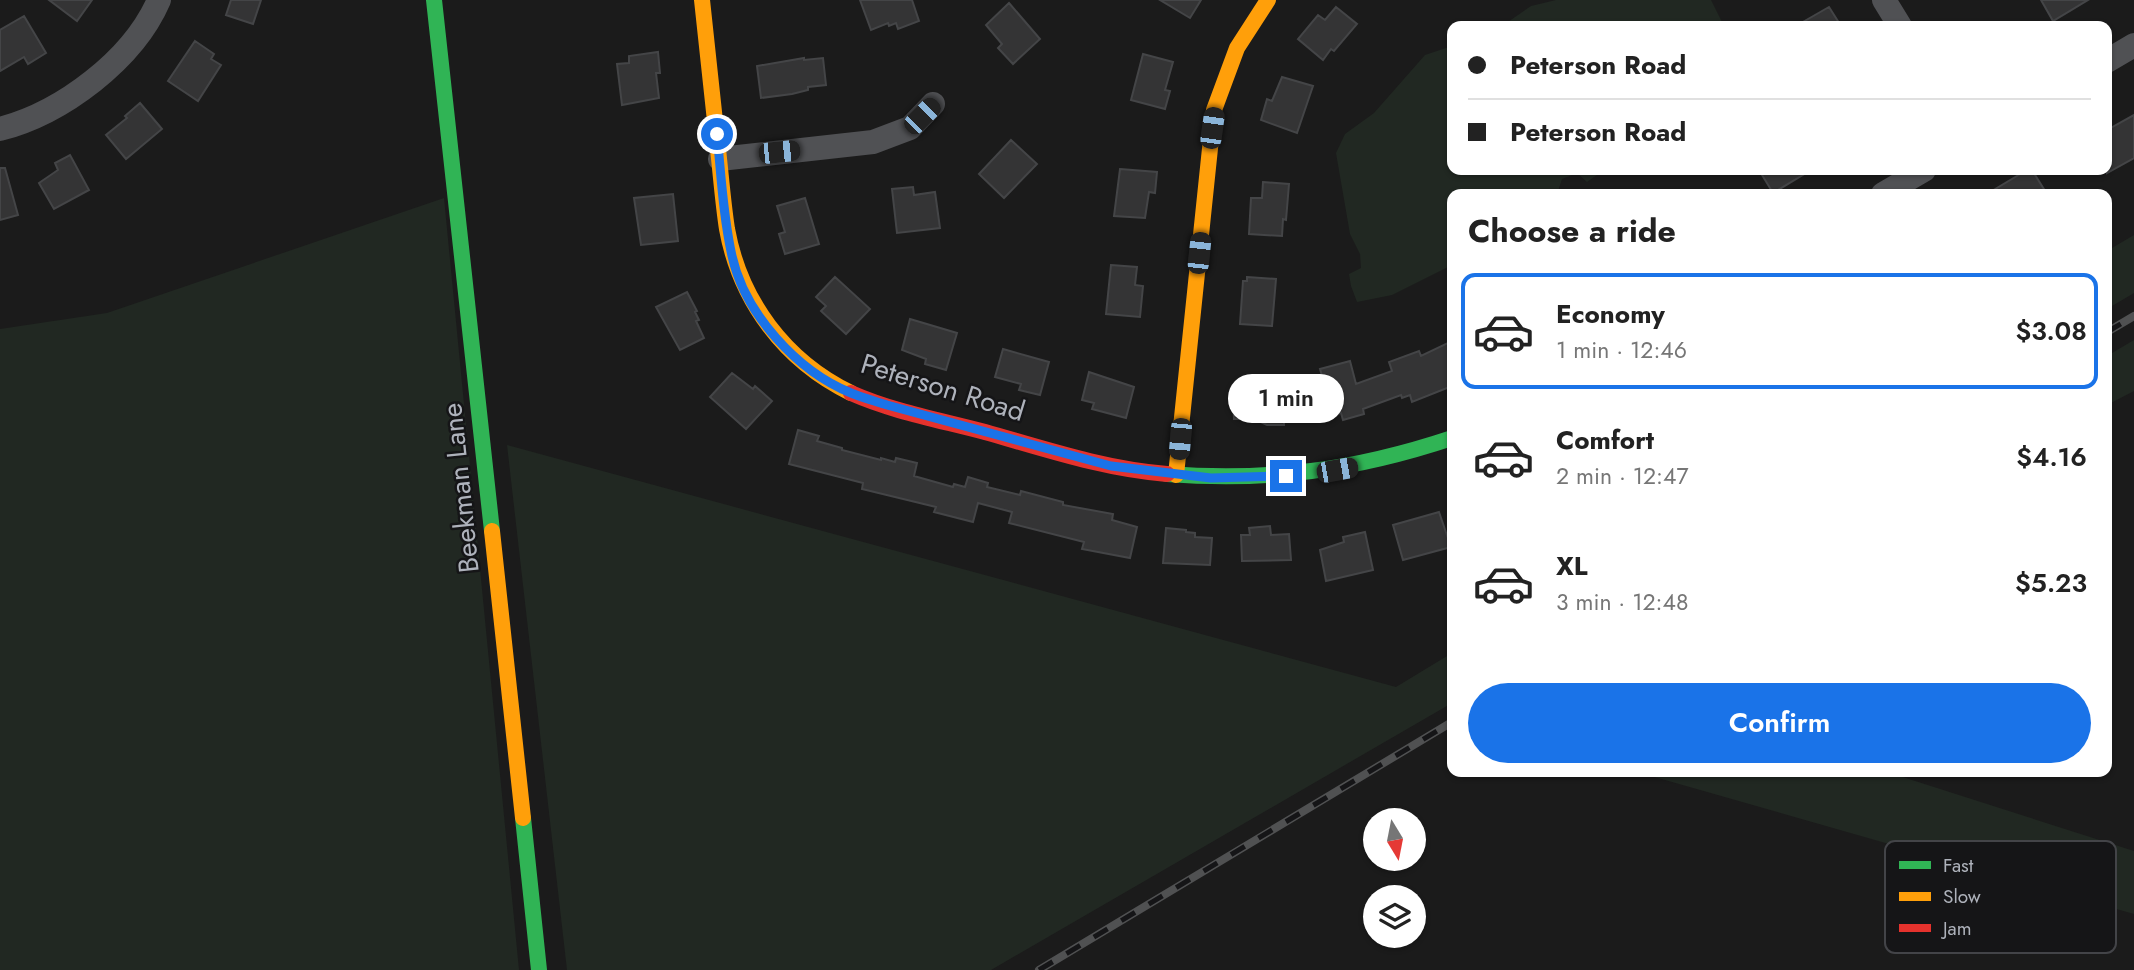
<!DOCTYPE html>
<html lang="en">
<head>
<meta charset="utf-8">
<style>
	body { margin:0; font-family:Jost,sans-serif; background:#f6f6f6; color:#222; height:100vh; display:flex; flex-direction:column; font-size:26px; white-space:nowrap }
	* { box-sizing:border-box; margin:0 }
	p { font-size:23px; color:#767676 }
	.icon { flex:none; width:38px; height:38px; fill:none; stroke:currentColor; stroke-width:2; stroke-linecap:round; stroke-linejoin:round }
	.map { position:relative; flex:1; overflow:hidden }
	.side { position:absolute; left:1447px; top:189px; width:665px; height:588px; display:flex; flex-direction:column; background:#fff; border-radius:14px; box-shadow:0 2px 5px #0004 }
	.side>* { flex:none }
	.banner { position:absolute; left:1447px; top:21px; width:665px; height:154px; border-radius:14px; box-shadow:0 2px 5px #0004; display:grid; align-content:center; height:154px; padding:0 21px; background:#fff }
	.needle { width:46px; rotate:170deg }
	.controls { position:absolute; left:1363px; top:808px; display:grid; gap:14px }
	.controls a { display:grid; place-items:center; width:63px; height:63px; border-radius:50%; background:#fff; box-shadow:0 2px 5px #0004; font-size:35px }
	.end { position:absolute; width:32px; height:32px; margin:-16px; border:9px solid #1a73e8; background:#fff; box-shadow:0 0 0 4px #fff }
	.from { border-radius:50% }
	.bubble { position:absolute; height:49px; border-radius:24px; background:#fff; box-shadow:0 2px 5px #0004; font-size:23px; font-weight:600; line-height:49px; text-align:center }
	.car { position:absolute; width:21px; height:42px; margin:-21px -10px; border-radius:9px; box-shadow:0 0 5px 2px #0007; background:linear-gradient(#222 24%,#8ab4d8 0 40%,#222 0 76%,#8ab4d8 0 86%,#222 0) }
	.banner b { display:flex; align-items:center; gap:24px; height:66px; font-size:26px }
	.banner b+b { border-top:2px solid #e0e0e0 }
	.banner i { width:18px; height:18px; background:#222 }
	ul { padding:0; list-style:none }
	li { display:flex; align-items:center; gap:21px; height:116px; margin:0 14px 10px; padding:0 7px; border:4px solid transparent; border-radius:14px }
	li div { flex:1 }
	li b { display:block; font-size:26px }
	li em { font-style:normal; font-weight:600 }
	li.active { border-color:#1a73e8 }
	li>.icon { width:63px; height:63px; stroke-width:1.5 }
	h2 { padding:0 21px; font-size:32px; line-height:84px }
	.primary-button { display:flex; gap:14px; margin-top:auto; padding:14px 21px }
	.primary-button a { flex:1; height:80px; border-radius:42px; background:#1a73e8; color:#fff; font-size:28px; font-weight:600; line-height:80px; text-align:center }
	.map>svg:first-child { display:block }
	.green { fill:#212822 }
	.building { fill:#343435; stroke:#444547; stroke-width:2 }
	.lines { fill:none; stroke-linecap:round; stroke-linejoin:round }
	.street { stroke:#505154; stroke-width:24 }
	.fast { stroke:#30b455; stroke-width:16 }
	.slow { stroke:#ff9f0a; stroke-width:16 }
	.jam { stroke:#e5322d; stroke-width:16 }
	.rail-casing { stroke:#505152; stroke-width:8 }
	.rail { stroke:#151517; stroke-width:5; stroke-dasharray:16; stroke-linecap:butt }
	.route { stroke:#1a73e8; stroke-width:9 }
	.labels { text-anchor:middle; stroke-width:5; stroke-linejoin:round; paint-order:stroke }
	.street-label { font-size:28px; fill:#aeb2bb; stroke:#151517 }
	.key { fill:#151517; stroke:#434448; stroke-width:2 }
	.key-label { font-size:19px; fill:#aeb2bb }
</style>
</head>
<body>
<div class="map">
<svg width="2134" height="970" viewBox="0 0 2134 970">
	<rect width="100%" height="100%" fill="#1b1b1b"/>
	<path class="green" d="M1556,0H1711L1724,26H1502L1531,6Z
		M1452,46V170H1604L1587,182L1577,173L1562,179L1557,194H1452V265L1392,295L1357,302L1351,286L1349,274L1361,268L1360,254L1350,234L1336,153L1345,134L1374,113L1425,55Z
		M444,198L519,970H0V329L107,313Z
		M2134,235V293L2107,309V251Z
		M2134,340V391L2107,405V356Z
		M507,445L1396,687L1452,653V703L991,970H567Z
		M1637,772H1887L2134,851V914Z"/>
	<path class="building" d="M49,0H92L77,21Z
		M231,0H261L253,24L226,15Z
		M860,0H912L919,21L898,29L896,23L889,26L888,23L871,30Z
		M1160,0H1201L1190,18Z
		M2041,0H2088L2053,21Z
		M1009,3L1040,39L1013,64L998,48L1002,44L986,25Z
		M1336,7L1357,24L1334,51L1331,49L1323,60L1298,39L1318,15L1325,20Z
		M1829,7L1841,26H1796Z
		M24,16L46,53L28,64L24,57L0,71V30Z
		M195,41L214,54L211,59L221,65L198,101L168,81Z
		M658,52L660,73H656L659,98L622,105L617,64L629,63V56Z
		M1143,54L1173,62L1165,90L1170,91L1165,109L1131,100Z
		M804,58V60L823,58L826,85L808,87V90L792,94L761,98L757,66Z
		M1282,77L1313,86L1297,133L1261,120L1267,99L1272,101Z
		M140,103L162,129L126,159L106,135L127,118L125,116Z
		M2134,115V158L2107,173V130Z
		M1011,140L1037,164L1004,198L979,174Z
		M70,155L89,190L54,209L39,183L58,170L55,163Z
		M0,168H5L18,215L0,220Z
		M1120,169L1157,172L1155,193L1149,192L1145,218L1114,216Z
		M1759,170H1811L1773,193Z
		M2027,170H2032L2047,194H1987Z
		M1263,182L1289,184L1286,220L1283,219L1282,236L1249,234L1251,198H1262Z
		M913,187L914,195L935,192L940,228L897,233L892,189Z
		M673,194L678,241L641,245L634,198Z
		M805,198L819,244L785,254L779,234L785,232L777,206Z
		M1111,265L1137,267L1135,285L1143,286L1140,317L1106,314Z
		M835,277L870,309L846,334L821,311L826,306L816,297Z
		M1247,277L1276,279L1272,326L1240,324L1243,281H1247Z
		M687,292L697,311L695,312L699,320L696,321L704,338L680,350L656,307Z
		M910,319L957,333L946,370L925,364L926,359L902,350Z
		M1452,341V386L1412,402L1410,395L1402,398L1401,395L1363,409L1364,414L1343,420L1341,413L1328,416L1319,381L1323,379L1320,369L1350,361L1356,384L1392,371L1389,362L1419,351L1421,356Z
		M1003,349L1049,362L1040,395L1019,390L1021,384L995,377Z
		M1089,372L1134,387L1126,418L1092,409L1094,403L1082,400Z
		M732,373L753,389L755,386L772,401L746,429L710,397Z
		M1252,389H1283L1284,425H1267L1261,422H1252V419H1234L1233,392H1252Z
		M798,430L819,436L817,441L842,448V450L881,460V458L895,462L896,458L917,463L914,476L953,487L954,484L965,487L968,477L988,483L987,487L1020,495L1021,491L1063,502V505L1113,514L1112,520L1137,527L1130,558L1082,549L1084,542L1009,523L1012,512L978,503L973,522L934,512L936,507L862,489L863,483L789,464Z
		M1439,512L1451,547L1403,560L1393,525Z
		M1270,526L1271,535L1289,534L1291,560L1242,561L1241,535H1250L1249,528Z
		M1166,528L1186,530V532L1195,533V537L1212,538L1210,565L1163,563Z
		M1365,532L1373,570L1326,581L1320,550L1344,542L1343,537Z"/>
	<g class="lines">
		<path class="street" d="M1884,0L1900,26
			M2107,61L2134,45
			M0,129C62,113 133,60 159,0
			M720,159L873,142L910,128L933,104
			M1883,194L1924,170"/>
		<path class="fast" d="M434,0L492,531
			M1167,474C1268,482 1356,470 1452,438
			M523,818L539,970"/>
		<path class="slow" d="M702,0C707,50 713,99 718,149C721,176 723,203 727,229C740,301 785,361 851,393
			M1176,475L1214,110L1237,48L1268,0
			M492,531L523,818"/>
		<path class="jam" d="M851,393C894,412 940,420 985,432C1045,449 1104,469 1167,474"/>
		<defs>
			<path id="rail" d="M2107,332L2134,316
				M1039,970L1452,722"/>
		</defs>
		<use href="#rail" class="rail-casing"/>
		<use href="#rail" class="rail"/>
	</g>
	<g class="lines">
		<path class="route" d="M717,134C721,174 723,216 732,256C745,314 797,371 851,393C863,398 875,401 887,405L1111,466L1211,478L1286,476"/>
	</g>
	<g class="labels">
		<g class="street-label">
			<text transform="translate(943 387) rotate(17)" y="10">Peterson Road</text>
			<text transform="translate(460 488) rotate(-96)" y="10">Beekman Lane</text>
		</g>
	</g>
	<rect x="1885" y="841" width="231" height="112" rx="10" class="key"/>
	<rect x="1899" y="861" width="32" height="8" fill="#30b455"/>
	<rect x="1899" y="892" width="32" height="9" fill="#ff9f0a"/>
	<rect x="1899" y="924" width="32" height="8" fill="#e5322d"/>
	<g class="key-label">
		<text x="1943" y="872">Fast</text>
		<text x="1943" y="903">Slow</text>
		<text x="1943" y="935">Jam</text>
	</g>
</svg>
<div class="controls">
<a><svg class="needle" viewBox="-14 -14 28 28"><path d="M0-13l5 13h-10z" fill="#e53935"/><path d="M0 13l5-13h-10z" fill="#767676"/></svg></a>
<a><svg class="icon" aria-label="layers" viewBox="0 0 24 24"><path d="M12 4l9 5-9 5-9-5zM3 14l9 5 9-5"/></svg></a>
</div>
<i class="end from" style="left:717px;top:134px"></i>
<i class="end" style="left:1286px;top:476px"></i>
<div class="bubble" style="left:1228px;top:374px;width:116px">1 min</div>
<i class="car" style="left:922px;top:116px;rotate:45deg"></i>
<i class="car" style="left:1212px;top:128px;rotate:8deg"></i>
<i class="car" style="left:779px;top:152px;rotate:84deg"></i>
<i class="car" style="left:1199px;top:253px;rotate:6deg"></i>
<i class="car" style="left:1180px;top:439px;rotate:185deg"></i>
<i class="car" style="left:1337px;top:470px;rotate:80deg"></i>
<div class="banner">
<b><i class="from"></i>Peterson Road</b>
<b><i></i>Peterson Road</b>
</div>
<section class="side">
<h2>Choose a ride</h2>
<ul>
<li class="active"><svg class="icon" aria-label="car" viewBox="0 0 24 24"><path d="M5 17H2v-5l4-1 3-4h7l3 4 3 1v5h-3M9 17h6M6 11h13"/><circle cx="7" cy="17" r="2"/><circle cx="17" cy="17" r="2"/></svg><div><b>Economy</b><p>1 min · 12:46</p></div><em>$3.08</em></li>
<li><svg class="icon" aria-label="car" viewBox="0 0 24 24"><path d="M5 17H2v-5l4-1 3-4h7l3 4 3 1v5h-3M9 17h6M6 11h13"/><circle cx="7" cy="17" r="2"/><circle cx="17" cy="17" r="2"/></svg><div><b>Comfort</b><p>2 min · 12:47</p></div><em>$4.16</em></li>
<li><svg class="icon" aria-label="car" viewBox="0 0 24 24"><path d="M5 17H2v-5l4-1 3-4h7l3 4 3 1v5h-3M9 17h6M6 11h13"/><circle cx="7" cy="17" r="2"/><circle cx="17" cy="17" r="2"/></svg><div><b>XL</b><p>3 min · 12:48</p></div><em>$5.23</em></li>
</ul>
<div class="primary-button"><a>Confirm</a></div>
</section>
</div>
</body>
</html>
